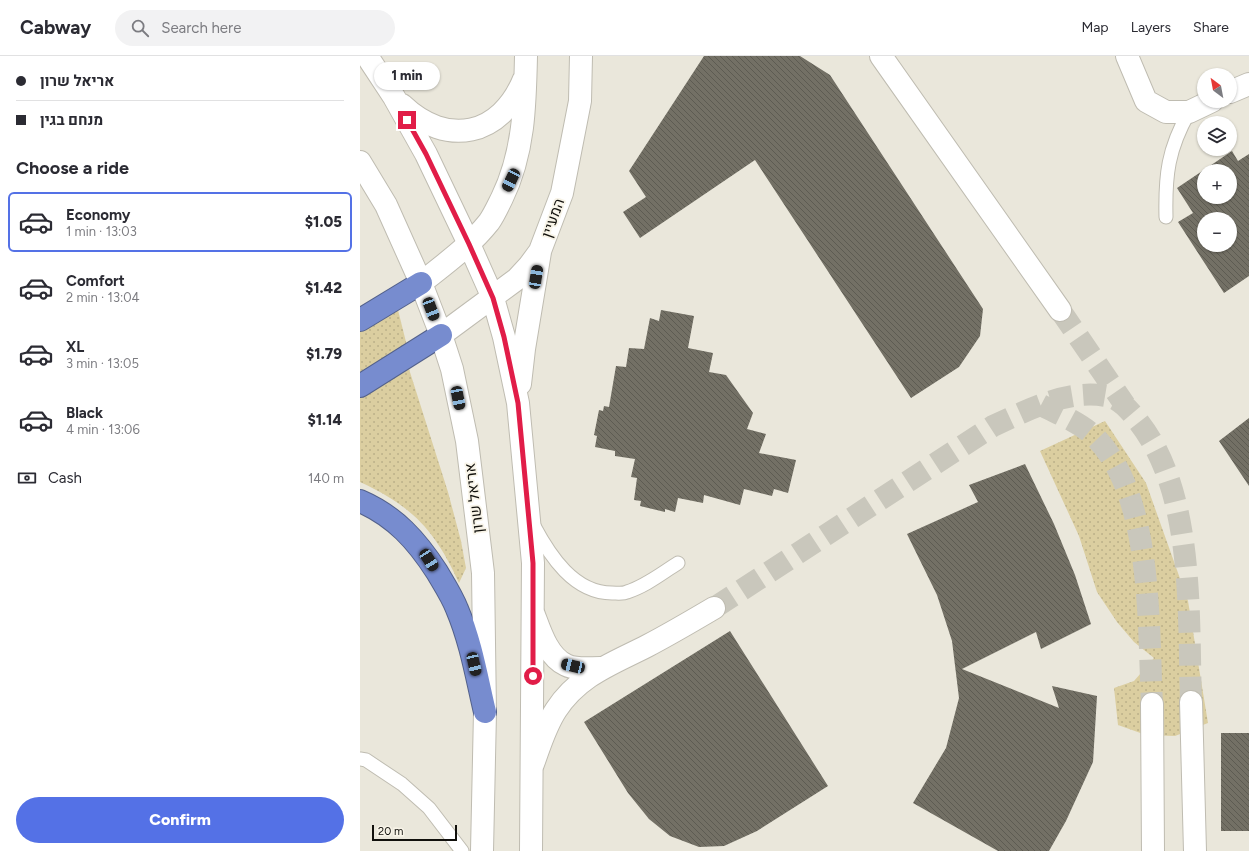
<!DOCTYPE html>
<html lang="en">
<head>
<meta charset="utf-8">
<style>
	body { margin:0; font-family:Figtree,Heebo,sans-serif; background:#f2f2f3; color:#2b2b33; height:100vh; display:flex; flex-direction:column; font-size:15px; white-space:nowrap }
	* { box-sizing:border-box; margin:0 }
	p { font-size:13px; color:#7c7c81 }
	.icon { flex:none; width:22px; height:22px; fill:none; stroke:currentColor; stroke-width:2; stroke-linecap:round; stroke-linejoin:round }
	.map { position:relative; flex:1; overflow:hidden }
	.side { display:flex; flex-direction:column; background:#fff; width:360px }
	.side>* { flex:none }
	.banner { display:grid; align-content:center; height:88px; padding:0 16px; background:#fff }
	.needle { width:26px; rotate:328deg }
	.buttons { position:absolute; left:837px; top:12px; display:grid; gap:8px }
	.buttons a { display:grid; place-items:center; width:40px; height:40px; border-radius:50%; background:#fff; box-shadow:0 1px 3px #0004; font-size:20px }
	.scale { position:absolute; left:12px; bottom:10px; width:85px; box-sizing:border-box; padding-left:4px; border:2px solid #11100c; border-top:0; font-size:11px; line-height:14px; white-space:nowrap; color:#11100c; -webkit-text-stroke:3px #f8f4e8; paint-order:stroke }
	.end { position:absolute; width:18px; height:18px; margin:-9px; border:5px solid #e11d48; background:#fff; box-shadow:0 0 0 2px #fff }
	.from { border-radius:50% }
	.bubble { position:absolute; height:28px; border-radius:14px; background:#fff; box-shadow:0 1px 3px #0004; font-size:13px; font-weight:800; line-height:28px; text-align:center }
	.car { position:absolute; width:12px; height:24px; margin:-12px -6px; border-radius:5px; box-shadow:0 0 3px 1px #0007; background:linear-gradient(#222 24%,#8ab4d8 0 40%,#222 0 76%,#8ab4d8 0 86%,#222 0) }
	.banner b { display:flex; align-items:center; gap:14px; height:38px; font-size:15px }
	.banner b+b { border-top:1px solid #e1e1e2 }
	.banner i { width:10px; height:10px; background:#2b2b33 }
	ul { padding:0; list-style:none }
	li { display:flex; align-items:center; gap:12px; height:60px; margin:0 8px 6px; padding:0 8px; border:2px solid transparent; border-radius:6px }
	li div { flex:1 }
	li b { display:block; font-size:15px }
	li em { font-style:normal; font-weight:800 }
	li.selected { border-color:#5471e6 }
	li>.icon { width:36px; height:36px; stroke-width:1.5 }
	h2 { padding:0 16px; font-size:18px; line-height:48px }
	.pay { display:flex; align-items:center; gap:10px; height:44px; padding:0 16px; font-size:15px }
	.pay p { margin-inline-start:auto }
	.primary-button { display:flex; gap:8px; margin-top:auto; padding:8px 16px }
	.primary-button a { flex:1; height:46px; border-radius:24px; background:#5471e6; color:#fff; font-size:16px; font-weight:800; line-height:46px; text-align:center }
	header { display:flex; align-items:center; gap:24px; box-sizing:border-box; height:56px; padding:0 20px; background:#fff; border-bottom:1px solid #e1e1e2 }
	header strong { font-size:19px }
	nav { display:flex; gap:22px; margin-inline-start:auto; font-size:14px }
	.search { width:280px; height:36px; background:#f2f2f3; display:flex; align-items:center; gap:10px; box-sizing:border-box; padding:0 14px; border-radius:22px; color:#7c7c81; font-size:15px }
	main { display:flex; flex:1; min-height:0 }
	.map>svg:first-child { display:block }
	.green { fill:url(#green-dots) }
	.building { fill:url(#building-back-hatch); fill-rule:evenodd }
	.lines { fill:none; stroke-linecap:round; stroke-linejoin:round }
	.street-tunnel { stroke:#c9c7bc; stroke-width:22; stroke-dasharray:22 11; stroke-linecap:butt }
	.lane-casing { stroke:#bfbcb1; stroke-width:15 }
	.street-casing { stroke:#bfbcb1; stroke-width:24 }
	.secondary-casing { stroke:#bfbcb1; stroke-width:24 }
	.highway-casing { stroke:#53618b; stroke-width:24 }
	.lane { stroke:#fff; stroke-width:13 }
	.street { stroke:#fff; stroke-width:22 }
	.secondary { stroke:#fff; stroke-width:22 }
	.highway { stroke:#778ccf; stroke-width:22 }
	.route { stroke:#e11d48; stroke-width:5 }
	.labels { text-anchor:middle; stroke-width:3.5; stroke-linejoin:round; paint-order:stroke }
	.street-label { font-size:15px; fill:#11100c; stroke:#f8f4e8 }
</style>
</head>
<body>
<header>
<strong>Cabway</strong>
<div class="search"><svg class="icon" aria-label="search" viewBox="0 0 24 24"><circle cx="10" cy="10" r="6"/><path d="M15 15l6 6"/></svg>Search here</div>
<nav><a>Map</a><a>Layers</a><a>Share</a></nav>
</header>
<main>
<section class="side">
<div class="banner">
<b><i class="from"></i>אריאל שרון</b>
<b><i></i>מנחם בגין</b>
</div>
<h2>Choose a ride</h2>
<ul>
<li class="selected"><svg class="icon" aria-label="car" viewBox="0 0 24 24"><path d="M5 17H2v-5l4-1 3-4h7l3 4 3 1v5h-3M9 17h6M6 11h13"/><circle cx="7" cy="17" r="2"/><circle cx="17" cy="17" r="2"/></svg><div><b>Economy</b><p>1 min · 13:03</p></div><em>$1.05</em></li>
<li><svg class="icon" aria-label="car" viewBox="0 0 24 24"><path d="M5 17H2v-5l4-1 3-4h7l3 4 3 1v5h-3M9 17h6M6 11h13"/><circle cx="7" cy="17" r="2"/><circle cx="17" cy="17" r="2"/></svg><div><b>Comfort</b><p>2 min · 13:04</p></div><em>$1.42</em></li>
<li><svg class="icon" aria-label="car" viewBox="0 0 24 24"><path d="M5 17H2v-5l4-1 3-4h7l3 4 3 1v5h-3M9 17h6M6 11h13"/><circle cx="7" cy="17" r="2"/><circle cx="17" cy="17" r="2"/></svg><div><b>XL</b><p>3 min · 13:05</p></div><em>$1.79</em></li>
<li><svg class="icon" aria-label="car" viewBox="0 0 24 24"><path d="M5 17H2v-5l4-1 3-4h7l3 4 3 1v5h-3M9 17h6M6 11h13"/><circle cx="7" cy="17" r="2"/><circle cx="17" cy="17" r="2"/></svg><div><b>Black</b><p>4 min · 13:06</p></div><em>$1.14</em></li>
</ul>
<div class="pay"><svg class="icon" aria-label="cash" viewBox="0 0 24 24"><path d="M3 7h18v10H3z"/><circle cx="12" cy="12" r="2"/></svg>Cash<p>140 m</p></div>
<div class="primary-button"><a>Confirm</a></div>
</section>
<div class="map">
<svg width="889" height="795" viewBox="0 0 889 795">
	<defs>
		<pattern id="green-dots" width="8" height="8" patternUnits="userSpaceOnUse"><rect width="8" height="8" fill="#dbcea0"/><path d="M2 2h.1M6 6h.1" fill="none" stroke="#bbb089" stroke-width="1.8" stroke-linecap="round"/></pattern>
		<pattern id="building-back-hatch" width="6" height="6" patternUnits="userSpaceOnUse"><rect width="6" height="6" fill="#737065"/><path d="M-1 5l2 2M0 0l6 6M5-1l2 2" fill="none" stroke="#5d5b52"/></pattern>
	</defs>
	<rect width="100%" height="100%" fill="#eae7db"/>
	<path class="green" d="M38,254L47,290L0,319V276Z
		M49,313L88,436L101,485L106,512L99,527C75,474 52,450 0,426V342Z
		M745,365L786,427L828,545L848,667L815,680L786,679L758,669L754,632L774,625L794,602L774,586L757,566L737,536L719,480L680,395Z"/>
	<path class="building" d="M344,0H440L470,19L623,253L620,280L599,311L551,342L395,104L280,182L263,156L286,141L269,115Z
		M872,95L878,105L889,98V220L864,237L818,166L833,157L817,132ZM844,115H870V141H844ZM844,163H870V189H844Z
		M301,254L334,260L328,292L353,297L349,316L366,319L393,357L387,373L406,378L399,397L436,404L428,437L414,433L412,440L384,433L380,449L344,439L343,447L318,442L315,456L305,453V456L280,450L281,445L274,444L277,422L271,421L275,403L255,400V395L235,391L237,380L234,379L239,354L243,355L244,350L249,351L256,310L266,311L269,292L284,293L290,262L299,265Z
		M889,362V430L859,385Z
		M665,408L694,468L715,519L731,568L681,593L676,576L602,613L699,652L692,630L737,640L733,706L706,765L689,795H638L553,747L586,692L599,642L592,585L577,539L547,478L618,446L609,429Z
		M370,575L468,730L397,775L364,790L339,791L310,780L289,763L268,737L224,666Z
		M861,677H889V775H861Z"/>
	<g class="lines">
		<path class="street-tunnel" d="M700,254L765,349
			M681,349C700,359 722,367 737,383C793,442 788,571 792,648
			M354,552L633,370C668,354 707,333 746,340C760,342 770,355 778,365C835,437 828,558 831,646"/>
		<defs>
			<path id="lane" d="M806,161C805,119 808,93 829,56
				M174,470C190,500 214,537 252,537C257,537 263,538 267,536C286,530 302,517 318,507
				M0,703L6,704L42,728L69,752L102,795"/>
			<path id="street" d="M521,0L700,254
				M767,0L786,45L806,56H829L852,45
				M870,36L889,28
				M174,559C180,575 188,601 206,609C216,614 229,612 240,612
				M831,646L835,795
				M792,648L793,795
				M173,708C180,689 185,671 196,654C219,619 252,608 287,590C310,578 332,565 354,552"/>
			<path id="secondary" d="M7,0L34,41L66,98L109,188L133,242L144,281L158,347L173,507L171,795
				M42,49C87,92 141,80 164,23
				M0,106L26,149L61,227L81,279L92,313L107,385L123,517L125,656L122,795
				M61,227C85,208 110,190 129,166C134,159 138,150 142,142C164,97 165,49 166,0
				M81,279L157,223L169,210L180,195L202,137L220,45L221,0
				M160,328L164,293L180,196"/>
			<path id="highway" d="M0,264L61,227
				M0,330L81,279
				M0,445C35,460 57,485 77,516C84,528 92,540 97,553C111,586 117,622 125,656"/>
		</defs>
		<use href="#lane" class="lane-casing"/>
		<use href="#street" class="street-casing"/>
		<use href="#secondary" class="secondary-casing"/>
		<use href="#highway" class="highway-casing"/>
		<use href="#lane" class="lane"/>
		<use href="#street" class="street"/>
		<use href="#secondary" class="secondary"/>
		<use href="#highway" class="highway"/>
	</g>
	<g class="lines">
		<path class="route" d="M47,64L66,98L109,188L133,242L144,281L158,347L173,507V620"/>
	</g>
	<g class="labels">
		<g class="street-label">
			<text transform="translate(193 162) rotate(-70)" y="5">המעיין</text>
			<text transform="translate(114 442) rotate(-97)" y="5">אריאל שרון</text>
		</g>
	</g>
</svg>
<div class="buttons">
<a><svg class="needle" viewBox="-14 -14 28 28"><path d="M0-13l5 13h-10z" fill="#e53935"/><path d="M0 13l5-13h-10z" fill="#7c7c81"/></svg></a>
<a><svg class="icon" aria-label="layers" viewBox="0 0 24 24"><path d="M12 4l9 5-9 5-9-5zM3 14l9 5 9-5"/></svg></a>
<a>+</a>
<a>−</a>
</div>
<div class="scale">20 m</div>
<i class="end from" style="left:173px;top:620px"></i>
<i class="end" style="left:47px;top:64px"></i>
<div class="bubble" style="left:14px;top:6px;width:66px">1 min</div>
<i class="car" style="left:151px;top:124px;rotate:206deg"></i>
<i class="car" style="left:176px;top:221px;rotate:9deg"></i>
<i class="car" style="left:71px;top:253px;rotate:159deg"></i>
<i class="car" style="left:98px;top:342px;rotate:169deg"></i>
<i class="car" style="left:69px;top:504px;rotate:147deg"></i>
<i class="car" style="left:114px;top:608px;rotate:167deg"></i>
<i class="car" style="left:213px;top:610px;rotate:283deg"></i>
</div>
</main>
</body>
</html>
